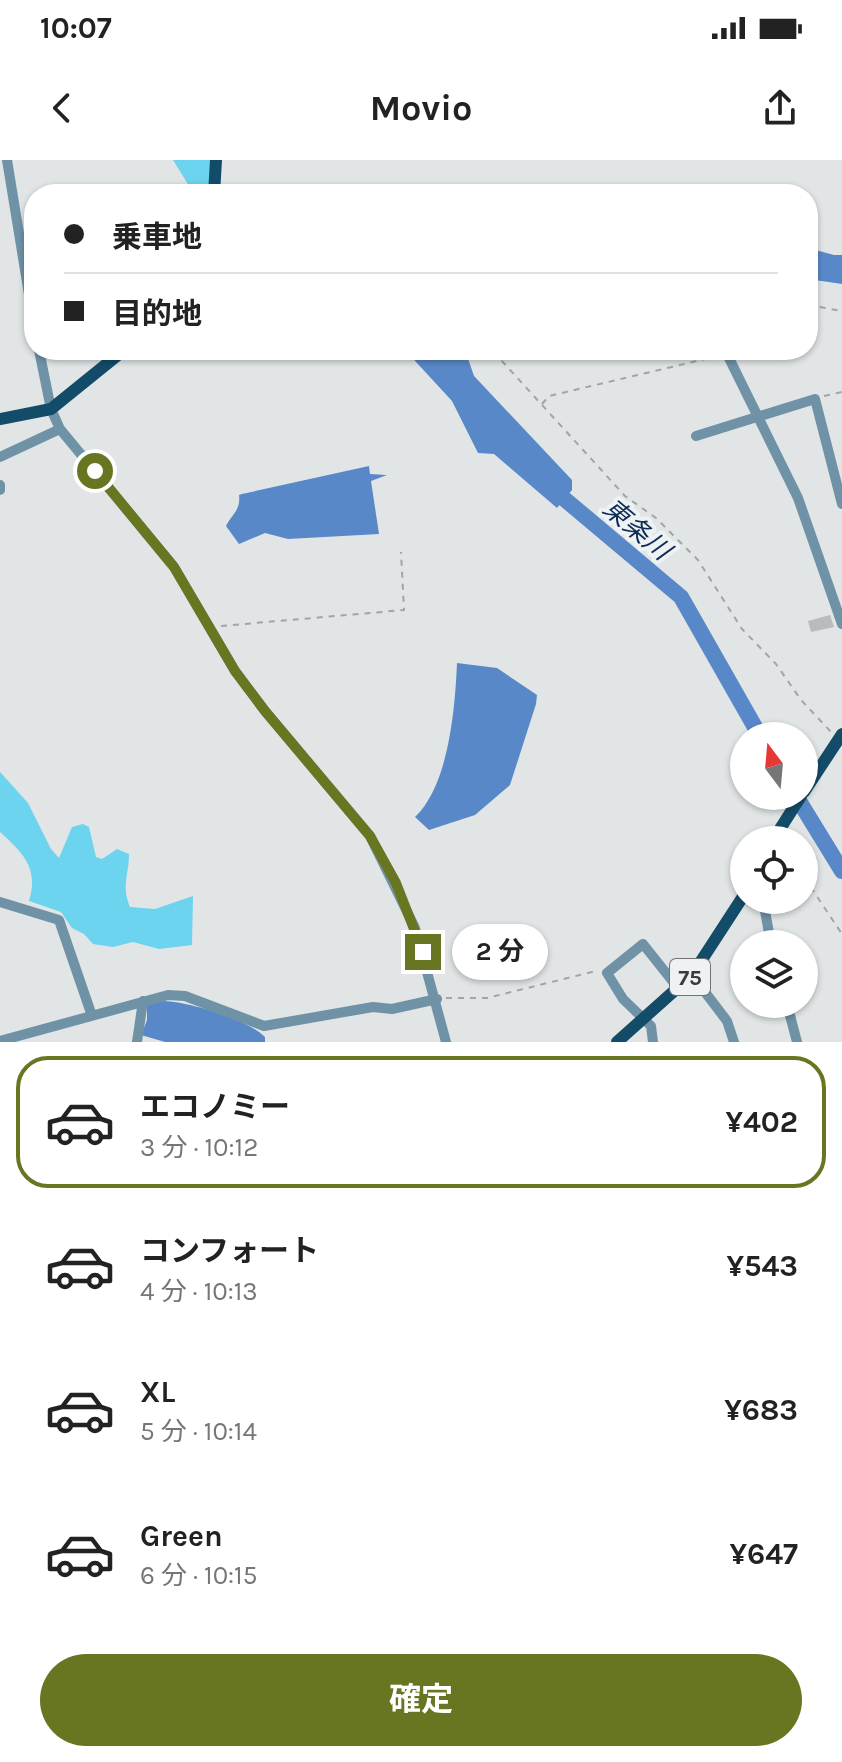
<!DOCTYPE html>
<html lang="ja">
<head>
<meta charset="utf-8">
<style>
	body { margin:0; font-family:Karla,"Noto Sans JP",sans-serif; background:#f6f6f6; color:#222; height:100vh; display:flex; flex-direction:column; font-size:30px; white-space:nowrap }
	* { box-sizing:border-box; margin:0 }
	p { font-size:26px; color:#767676 }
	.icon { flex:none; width:44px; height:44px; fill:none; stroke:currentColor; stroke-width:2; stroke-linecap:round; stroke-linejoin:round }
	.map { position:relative; height:882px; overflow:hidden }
	.drawer { display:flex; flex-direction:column; background:#fff; flex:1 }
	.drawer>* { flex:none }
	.top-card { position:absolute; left:24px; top:24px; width:794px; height:176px; border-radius:32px; box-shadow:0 2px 6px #0004; display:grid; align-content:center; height:176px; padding:0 40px; background:#fff }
	.needle { width:52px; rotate:344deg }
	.buttons { position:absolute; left:730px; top:562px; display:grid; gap:16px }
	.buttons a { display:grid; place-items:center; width:88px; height:88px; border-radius:50%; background:#fff; box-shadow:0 2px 6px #0004; font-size:40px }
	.end { position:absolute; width:36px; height:36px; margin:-18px; border:10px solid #687521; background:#fff; box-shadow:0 0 0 4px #fff }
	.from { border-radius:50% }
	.bubble { position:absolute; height:56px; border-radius:28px; background:#fff; box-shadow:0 2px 6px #0004; font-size:26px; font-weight:700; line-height:56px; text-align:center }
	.top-card b { display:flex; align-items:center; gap:28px; height:76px; font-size:30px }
	.top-card b+b { border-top:2px solid #e0e0e0 }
	.top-card i { width:20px; height:20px; background:#222 }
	ul { padding:14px 0 0; list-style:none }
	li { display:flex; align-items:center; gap:24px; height:132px; margin:0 16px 12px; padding:0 24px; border:4px solid transparent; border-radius:32px }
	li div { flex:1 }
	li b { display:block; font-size:30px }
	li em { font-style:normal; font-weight:700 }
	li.selected { border-color:#687521 }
	li>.icon { width:72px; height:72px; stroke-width:1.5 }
	.primary-button { display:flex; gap:16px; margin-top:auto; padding:16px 40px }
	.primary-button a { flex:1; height:92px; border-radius:48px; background:#687521; color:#fff; font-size:32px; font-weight:700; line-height:92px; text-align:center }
	.status { display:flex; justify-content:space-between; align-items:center; height:56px; padding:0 40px; background:#fff; direction:ltr }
	.status svg { height:22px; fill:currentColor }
	header { display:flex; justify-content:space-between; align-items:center; height:104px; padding:0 40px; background:#fff; font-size:36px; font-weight:700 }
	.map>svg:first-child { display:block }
	.green { fill:#6cd4ee }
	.water { fill:#5988c9 }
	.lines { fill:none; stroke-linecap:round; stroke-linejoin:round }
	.river { stroke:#5988c9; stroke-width:16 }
	.building { fill:#b8bcbc }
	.path { stroke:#a2a5a6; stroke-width:2; stroke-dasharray:6 6; stroke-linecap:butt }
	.minor { stroke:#7092a7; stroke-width:10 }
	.major { stroke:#134c69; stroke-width:12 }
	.route { stroke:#687521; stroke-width:10 }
	.labels { text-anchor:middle; stroke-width:8; stroke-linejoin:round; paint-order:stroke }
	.shield { fill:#eef2f3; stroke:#707373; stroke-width:2 }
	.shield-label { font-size:22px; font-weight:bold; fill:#3a3c3c }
	.water-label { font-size:26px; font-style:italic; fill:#0d2d57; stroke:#eef2f3 }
</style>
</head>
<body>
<div class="status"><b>10:07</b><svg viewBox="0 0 49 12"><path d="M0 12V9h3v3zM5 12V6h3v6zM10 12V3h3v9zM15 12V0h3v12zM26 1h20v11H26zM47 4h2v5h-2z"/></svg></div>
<header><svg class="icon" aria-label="back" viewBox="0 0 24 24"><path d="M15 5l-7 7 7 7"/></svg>Movio<svg class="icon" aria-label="share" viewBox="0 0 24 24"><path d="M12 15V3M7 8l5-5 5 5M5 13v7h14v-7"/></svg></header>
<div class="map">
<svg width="842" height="882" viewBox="0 0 842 882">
	<rect width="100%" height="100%" fill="#e1e5e6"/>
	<path class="green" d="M173,0H211L209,34H194Z
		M0,612L28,643L51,689L59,698L72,667L83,664L89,667L96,697L102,699L117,689L129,694C129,716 121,725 130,747L155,749L193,736L192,785L159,789L133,782L113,787L93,784L84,774L72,768L61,752L29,741C39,708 23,693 0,672Z"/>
	<path class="water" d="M808,88L834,95H842V124L808,119Z
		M405,190H465L474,216L572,320V330L557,348L494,294L478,293L452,241Z
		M369,306L370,314L387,315L371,321L379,374L288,379L265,373L239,384L226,366C232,354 241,350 239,335L242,334Z
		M457,503L497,508L537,535L536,544L510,625L475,655L429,670L415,657C449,625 455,548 457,503Z
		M164,841C189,842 247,859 265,877V882H165L141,875L147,860V845Z"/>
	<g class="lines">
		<path class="river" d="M549,326L681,437L760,576
			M796,636L842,711"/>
	</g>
	<path class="building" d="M830,455L834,467L811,472L808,461Z"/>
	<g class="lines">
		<path class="path" d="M808,145L842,151
			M496,190L501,200L625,336L656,358L698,400L742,469L776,504L801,540L832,573
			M824,236L842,232
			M542,244L549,236L718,196
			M221,466L404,450L401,392
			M804,717L842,774
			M446,838H487L596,811"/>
		<path class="minor" d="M7,0L34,165
			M39,190L51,249L60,269L174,407L235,511L265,551L370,676L415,768L446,882
			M727,194L798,338L842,464
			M696,276L815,239L842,344
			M0,297L60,269
			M0,325V330
			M763,740L771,784
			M0,742L59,760L91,853
			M692,815L727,861L734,882
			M787,844L797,882
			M0,881L168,835L185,836L264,866L373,847L392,849L437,839
			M137,882L143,841
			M653,882L651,866L623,839L607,813L643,784L678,828"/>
		<path class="major" d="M214,34L216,0
			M0,259L51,249L124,190
			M804,632L842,574
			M773,680L801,636
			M617,882L692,815L744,735"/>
	</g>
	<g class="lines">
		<path class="route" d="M95,311L174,407L235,511L265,551L370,676L396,723L423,792"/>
	</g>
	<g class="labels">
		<rect class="shield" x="670" y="799" width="40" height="36" rx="6"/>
		<g class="shield-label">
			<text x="690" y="825">75</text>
		</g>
		<g class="water-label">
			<text transform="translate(637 369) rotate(40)" y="9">東条川</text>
		</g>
	</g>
</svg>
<div class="buttons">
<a><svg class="needle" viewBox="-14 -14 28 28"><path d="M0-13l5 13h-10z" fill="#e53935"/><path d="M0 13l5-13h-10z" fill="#767676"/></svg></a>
<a><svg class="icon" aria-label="locate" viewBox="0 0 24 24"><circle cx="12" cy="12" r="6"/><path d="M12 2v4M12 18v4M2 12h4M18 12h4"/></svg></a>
<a><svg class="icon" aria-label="layers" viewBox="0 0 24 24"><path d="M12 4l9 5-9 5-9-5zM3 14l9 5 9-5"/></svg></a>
</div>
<i class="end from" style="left:95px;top:311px"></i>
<i class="end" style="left:423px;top:792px"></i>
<div class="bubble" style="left:452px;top:764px;width:96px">2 分</div>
<div class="top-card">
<b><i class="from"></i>乗車地</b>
<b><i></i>目的地</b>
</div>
</div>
<section class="drawer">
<ul>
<li class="selected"><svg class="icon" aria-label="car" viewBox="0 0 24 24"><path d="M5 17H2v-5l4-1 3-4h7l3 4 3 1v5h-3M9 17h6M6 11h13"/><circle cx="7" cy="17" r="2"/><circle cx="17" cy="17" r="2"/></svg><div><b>エコノミー</b><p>3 分 · 10:12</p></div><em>¥402</em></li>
<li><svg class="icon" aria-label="car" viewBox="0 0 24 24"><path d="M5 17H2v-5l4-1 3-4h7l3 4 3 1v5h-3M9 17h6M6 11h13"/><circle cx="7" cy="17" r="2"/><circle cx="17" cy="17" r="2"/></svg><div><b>コンフォート</b><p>4 分 · 10:13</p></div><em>¥543</em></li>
<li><svg class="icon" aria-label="car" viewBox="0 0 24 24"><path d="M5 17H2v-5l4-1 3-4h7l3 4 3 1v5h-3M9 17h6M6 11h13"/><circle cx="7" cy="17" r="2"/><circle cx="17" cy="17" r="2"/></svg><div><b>XL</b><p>5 分 · 10:14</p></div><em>¥683</em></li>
<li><svg class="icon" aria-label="car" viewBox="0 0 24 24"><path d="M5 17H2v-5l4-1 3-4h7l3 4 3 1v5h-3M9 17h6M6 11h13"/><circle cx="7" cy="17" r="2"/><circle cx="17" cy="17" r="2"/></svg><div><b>Green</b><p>6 分 · 10:15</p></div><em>¥647</em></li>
</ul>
<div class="primary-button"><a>確定</a></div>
</section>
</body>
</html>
